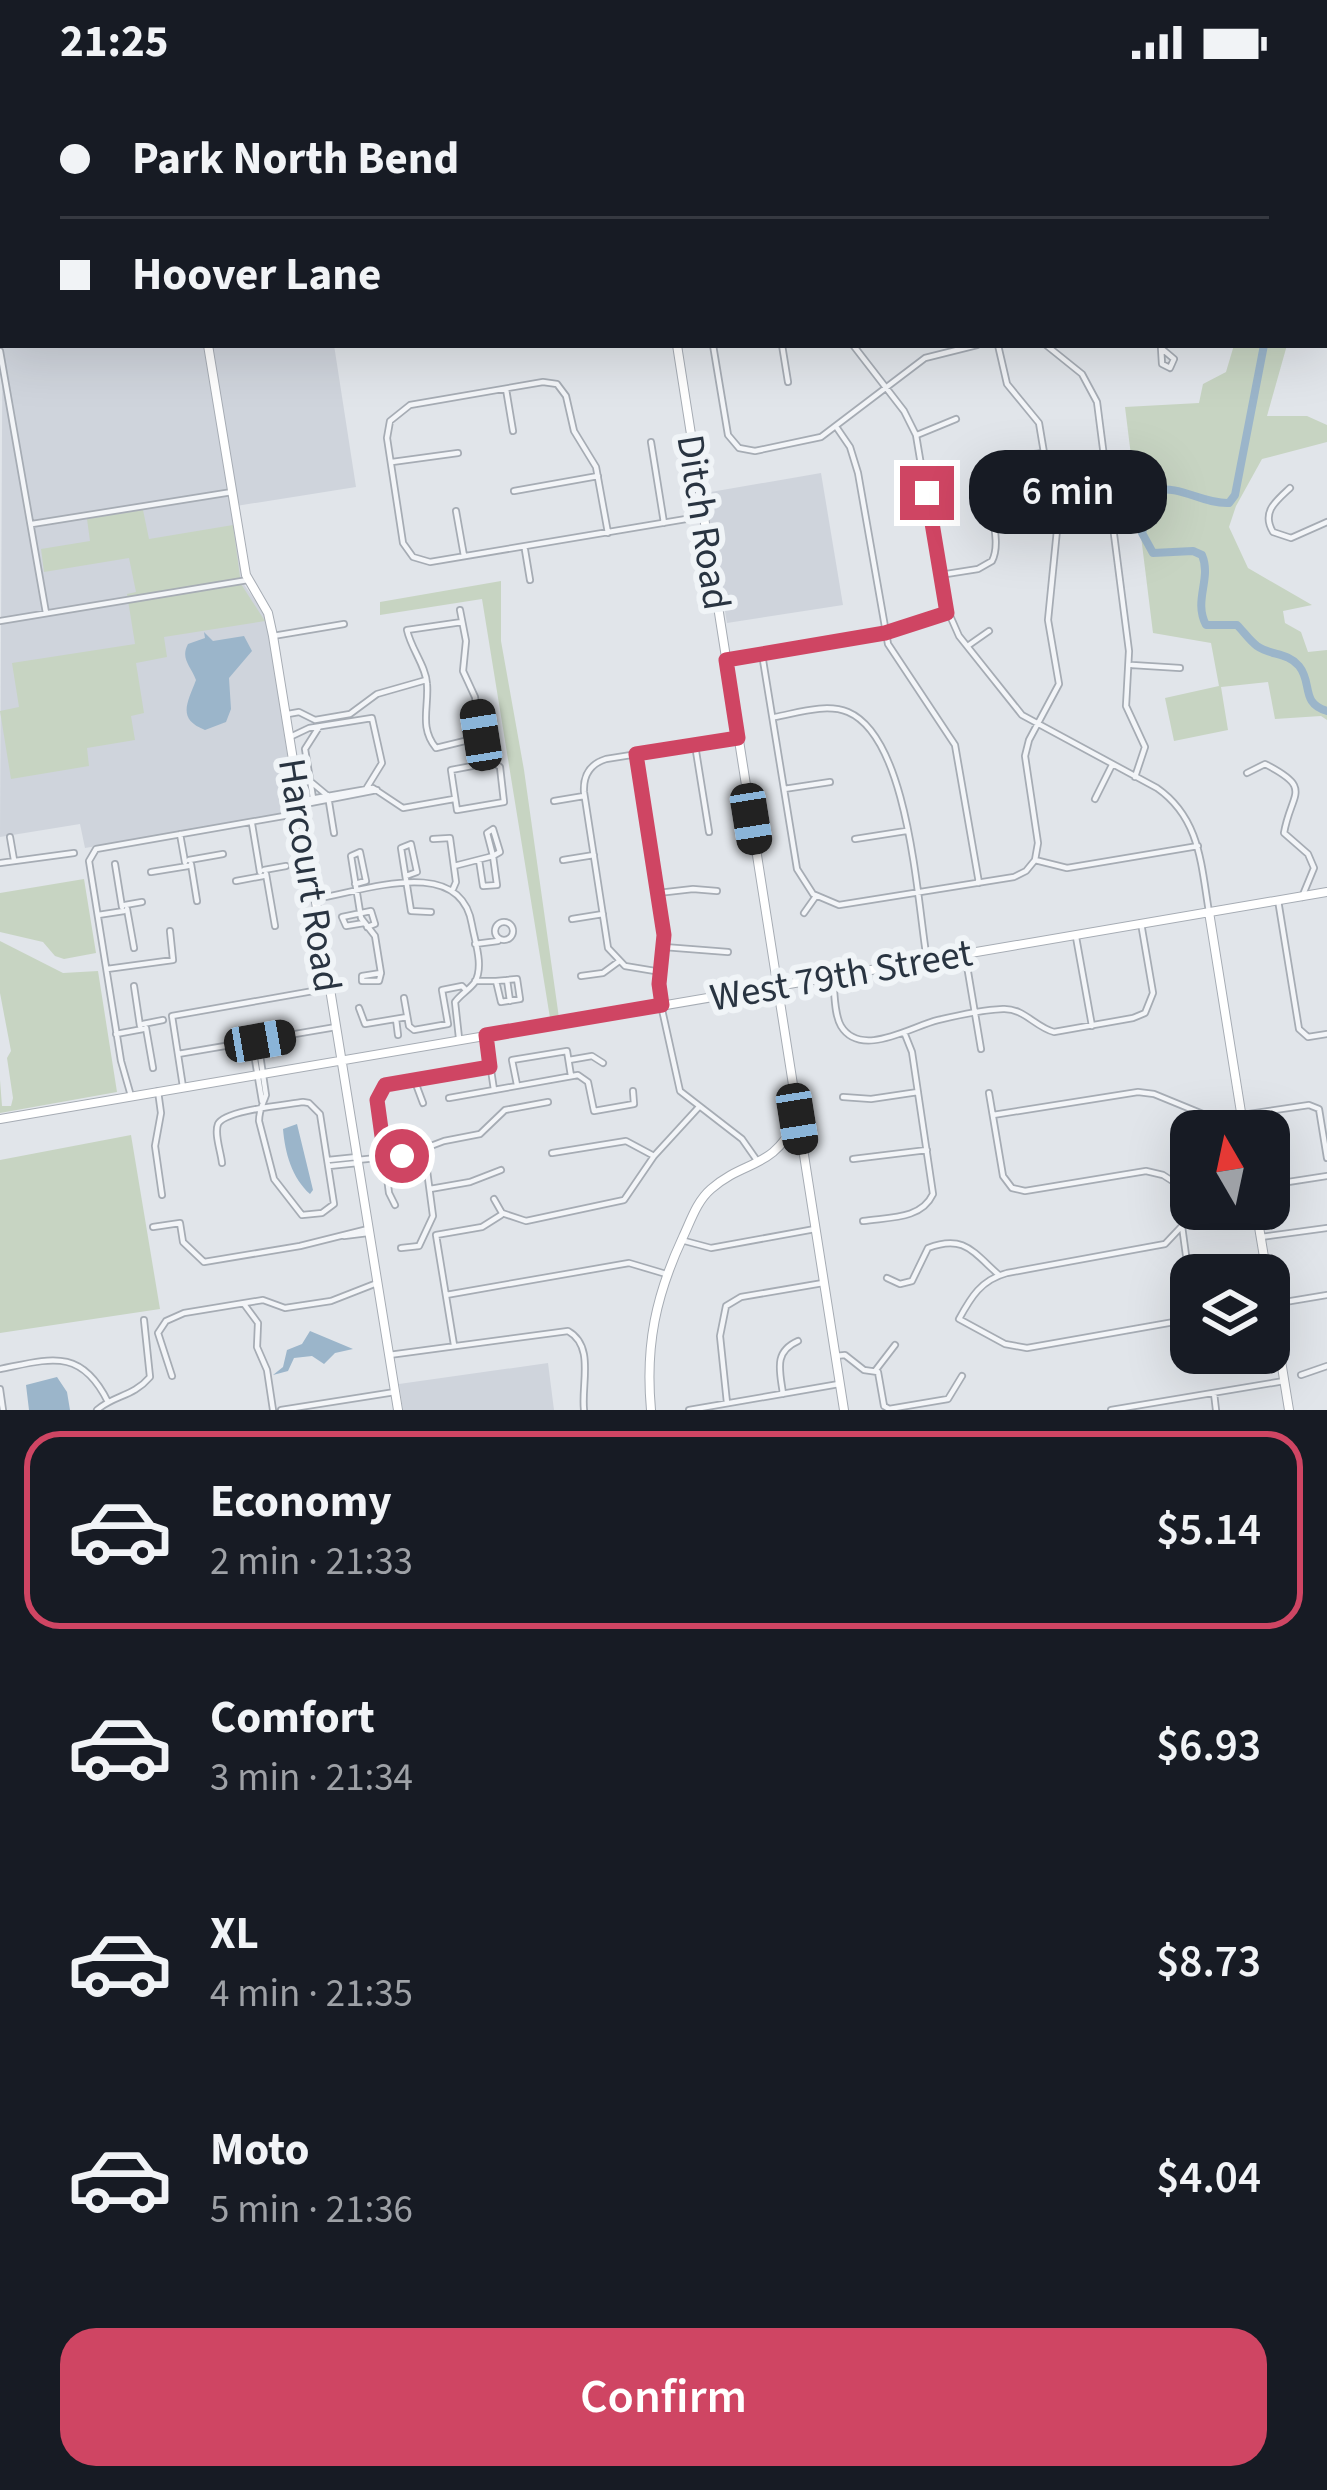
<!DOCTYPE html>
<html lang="en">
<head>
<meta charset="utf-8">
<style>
	body { margin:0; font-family:"Source Sans 3",sans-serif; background:#20242c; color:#f1f3f6; height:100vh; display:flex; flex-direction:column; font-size:45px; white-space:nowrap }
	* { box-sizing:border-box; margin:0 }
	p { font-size:39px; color:#9ea1a6 }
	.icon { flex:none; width:66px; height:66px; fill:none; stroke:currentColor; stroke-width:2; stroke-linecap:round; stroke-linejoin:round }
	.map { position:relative; height:1326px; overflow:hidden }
	.details { display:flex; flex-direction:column; background:#171b24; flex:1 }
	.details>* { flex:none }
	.guide { position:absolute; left:0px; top:0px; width:1329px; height:264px; box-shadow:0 12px 48px #0002; display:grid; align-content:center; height:264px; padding:0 60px; background:#171b24 }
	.needle { width:78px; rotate:351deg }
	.buttons { position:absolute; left:1170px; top:1026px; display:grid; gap:24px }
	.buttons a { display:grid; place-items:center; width:120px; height:120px; border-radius:24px; background:#171b24; box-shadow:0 12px 48px #0002; font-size:60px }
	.end { position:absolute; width:54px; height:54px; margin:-27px; border:15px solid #cf4563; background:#fff; box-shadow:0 0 0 6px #fff }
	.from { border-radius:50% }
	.bubble { position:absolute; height:84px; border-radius:36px; background:#171b24; box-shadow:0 12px 48px #0002; font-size:39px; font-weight:600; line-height:84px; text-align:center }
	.car { position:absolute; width:36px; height:72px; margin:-36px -18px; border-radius:15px; box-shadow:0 0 9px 3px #0007; background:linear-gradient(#222 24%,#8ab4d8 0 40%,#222 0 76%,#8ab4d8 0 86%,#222 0) }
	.guide b { display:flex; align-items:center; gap:42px; height:114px; font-size:45px }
	.guide b+b { border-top:3px solid #363941 }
	.guide i { width:30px; height:30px; background:#f1f3f6 }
	ul { padding:21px 0 0; list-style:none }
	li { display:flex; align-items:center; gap:36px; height:198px; margin:0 24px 18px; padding:0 36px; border:6px solid transparent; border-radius:36px }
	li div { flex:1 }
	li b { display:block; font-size:45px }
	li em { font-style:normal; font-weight:600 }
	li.current { border-color:#cf4563 }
	li>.icon { width:108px; height:108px; stroke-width:1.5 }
	.action { display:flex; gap:24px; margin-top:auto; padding:24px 60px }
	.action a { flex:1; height:138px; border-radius:36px; background:#cf4563; color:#fff; font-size:48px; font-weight:600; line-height:138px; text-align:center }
	.status { display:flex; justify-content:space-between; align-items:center; height:84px; padding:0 60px; background:#171b24; direction:ltr }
	.status svg { height:33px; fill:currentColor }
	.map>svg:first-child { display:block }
	.built { fill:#cfd4dc }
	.green { fill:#c7d4c2 }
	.water { fill:#9bb5ca }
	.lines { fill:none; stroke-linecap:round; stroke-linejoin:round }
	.river { stroke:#9bb5ca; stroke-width:8 }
	.street-casing { stroke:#a6acb4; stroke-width:8 }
	.secondary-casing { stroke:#a6acb4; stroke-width:10 }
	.primary-casing { stroke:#a0aab5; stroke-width:14 }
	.street { stroke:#f3f5f8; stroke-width:4.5 }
	.secondary { stroke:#fff; stroke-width:8 }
	.primary { stroke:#fff; stroke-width:10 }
	.route { stroke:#cf4563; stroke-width:15 }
	.labels { text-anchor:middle; stroke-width:12; stroke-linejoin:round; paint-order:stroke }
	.street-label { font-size:39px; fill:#293441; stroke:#f0f4f7 }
</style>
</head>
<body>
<div class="status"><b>21:25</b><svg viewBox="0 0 49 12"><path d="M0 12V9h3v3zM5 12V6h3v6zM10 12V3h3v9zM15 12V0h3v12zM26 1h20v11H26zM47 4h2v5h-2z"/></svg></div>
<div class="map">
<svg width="1327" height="1326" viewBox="0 0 1327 1326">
	<rect width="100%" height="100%" fill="#e1e5ea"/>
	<path class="built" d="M3,150V261H334L356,403L230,423L243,499L266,532L296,728L85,764L80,740L0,753Z
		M821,389L843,521L727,539L705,409Z
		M548,1279L554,1326H403L399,1300Z"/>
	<path class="green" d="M1234,261H1287L1267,332H1307L1327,341V358L1262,375L1236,422L1229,443L1248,484L1312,521L1283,527L1285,539L1301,548L1308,568L1327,566V636L1321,632L1275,635L1268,598L1221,603L1228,646L1174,657L1165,614L1219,602L1211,559L1153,549L1125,323L1199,319L1203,300L1226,288Z
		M143,426L149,455L233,441L241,500L265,537L164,553L167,573L136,579L144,629L131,632L135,656L87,664L89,682L11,695L0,627L19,623L12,579L135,560L127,510L136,508L129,474L44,488L41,465L90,457L87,435Z
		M501,497V557L524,686L559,934H550L482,515L380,531V518Z
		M84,795L96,869L64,875L55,872L43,858L0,848V809Z
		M0,857L63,889L98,887L117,1008L0,1029V996L2,1022H11L13,1014L7,974L11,967L0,909Z
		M131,1051L160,1225L0,1249V1076Z"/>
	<path class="water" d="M204,548L213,557L244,552L252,567L229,594L231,625L226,638L205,646C176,635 188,618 196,596C191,582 180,575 188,560L205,554Z
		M297,1040L313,1106L310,1110C292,1094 285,1069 283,1045Z
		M310,1247L353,1265L335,1269L324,1280L312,1272L294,1274L288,1287L273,1291L283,1283L287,1266L302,1260Z
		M57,1293L67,1308L70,1326H29L26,1301Z"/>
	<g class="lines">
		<path class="river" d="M1088,0L1089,3
			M1264,261L1235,411L1229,419C1202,420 1179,400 1154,407L1142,449L1153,469L1193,467L1202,471C1212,495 1193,516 1206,541H1237C1244,548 1249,556 1257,562C1271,572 1287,568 1299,582C1313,599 1300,619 1327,627"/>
		<defs>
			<path id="street" d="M311,0L312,3
				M845,0L846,3
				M851,0L852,3
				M962,0V3
				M1258,0V3
				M1326,0L1327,7
				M144,3L156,0
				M233,3L235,0
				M271,3V0
				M412,3L417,2
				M967,3H976
				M0,28L3,27
				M1326,119L1327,118
				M1326,248L1327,249
				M713,261L728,351L739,364L755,367L821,353L925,274L977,261
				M782,261L788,298
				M853,261L904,327L916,351L944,518L959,552L1022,631L1157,704C1200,734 1201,780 1209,828
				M998,261L1007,300L1039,339L1057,446L1048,536L1059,600L1029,656L1025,672L1038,759L1035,776
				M1046,261L1082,290L1097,318L1129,567L1126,622L1145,663L1135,693
				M1161,264L1174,275L1170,284L1162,280Z
				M0,267L46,529
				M506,305L513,347
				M837,344L850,363L858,389L888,560L955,661L979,799
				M917,351L956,335
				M651,358L664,439
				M392,378L458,369
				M1290,404C1276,417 1261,428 1273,448L1291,454L1327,438
				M514,407L598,392
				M456,427L464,472
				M32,440L232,408
				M608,449L596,383L574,347L566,312L557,300L543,298L410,321L390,337L387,354L403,459L413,473L430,478L704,432
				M525,466L530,496
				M940,491L978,485L992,477C1007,449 970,391 1003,376C1014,371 1030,371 1042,369
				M460,526L466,557L463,587L475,613L481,653L436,664C419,643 429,624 427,600C426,582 411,565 407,546L462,538
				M0,537L248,496
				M273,552L344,540
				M969,561L989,547
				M762,570L797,785L813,810L839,821L1014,793L1026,787L1035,776
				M726,576L885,549L948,529
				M1132,581L1180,584
				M288,630L299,628L315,636L350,630L377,610L426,596
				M775,633C797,629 826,619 848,628C909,654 917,816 927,876
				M290,653L309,644L372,634L382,679L366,705
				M695,661L709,748
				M636,670L664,851L660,900L662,920
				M493,678L500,683L504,718L457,726L451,686Z
				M1247,689L1265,680C1314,705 1291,708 1284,749L1308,770L1314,784L1302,813
				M310,697L328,712L334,749
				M784,705L830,698
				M313,714L305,665L319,643
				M1095,715L1112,681
				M299,717L373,704L403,724L454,715
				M554,717L584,712
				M300,721L377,706
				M252,740L260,788
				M493,745L500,768L493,772L487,749Z
				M180,750L185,778
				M10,753L14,776
				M433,755L450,754L456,798L453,805
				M855,755L906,747
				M189,776L223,770
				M479,776L483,802L497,801L493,772
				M563,776L594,771
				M1035,776L1067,784L1198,762
				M0,779L74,769
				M115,780L122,823
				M191,780L197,817
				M454,782L493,772
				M264,786L286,782
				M151,788L188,782
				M266,790L275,842
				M406,792L417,788L411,760L401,764L411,827L431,828
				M236,797L263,792
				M355,800L366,797L360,768L351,772L361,834L375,852L381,889
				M658,809L693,805L717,807
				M315,815C364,807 461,770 472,841C475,858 484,882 475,898C469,906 461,910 455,918L459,954
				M1278,816L1299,945L1308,953L1327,950
				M125,821L142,818
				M127,825L134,864
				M804,829L816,812
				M98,831L124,827
				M572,835L603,830
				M495 847a9 9 0 1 1 18 0a9 9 0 1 1-18 0Z
				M364,839L346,842L342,833L371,827L375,840L367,843
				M1076,853L1092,942
				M475,860L498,857
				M664,863L728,868
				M965,870L981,965
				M107,885L173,876L170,847
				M661,888L625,882L608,864L584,708C583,691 590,680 606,675L738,654
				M381,889L379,897H362V892Z
				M581,892L603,889L618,878
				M517,895L520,915L501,918L496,897Z
				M507,896L510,917
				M833,896C835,910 834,930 841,942C861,975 912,942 938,936C959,931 982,926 1003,925C1024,924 1035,943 1054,948L1133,934L1145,929L1153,909L1141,839
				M475,897H496
				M134,902L140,942
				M404,914L409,942L414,946L448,940L442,906L462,902L466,906
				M661,921L680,1007L742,1055L756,1075
				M359,924L365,940L407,933
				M396,935L398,951
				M143,940L163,936
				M146,944L153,984
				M116,950L143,945
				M486,952L494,1006
				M252,958L262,1017
				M178,970L336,943
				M569,976L592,972L603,979
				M414,995L423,1019
				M517,1001L512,976L567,967L571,992
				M183,1003L172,932L330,904
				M158,1007L161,1029L155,1062L162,1111
				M989,1009L1003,1092L1012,1104L1025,1107L1146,1087L1163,1091L1191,1109
				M131,1012L121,977L89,777L96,765L301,729
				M843,1013L871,1015L918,1008
				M449,1014L578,991L588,998L594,1027L634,1020L633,1007
				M993,1031L1138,1008L1154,1010L1215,1035L1309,1021L1319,1025L1327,1074
				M552,1069L626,1057L654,1072
				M853,1075L927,1066
				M328,1076L357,1073
				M357,1076L407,1071L444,1057L480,1050L505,1026L548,1018
				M222,1079C221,1068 214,1050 218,1040C225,1026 286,1021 303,1018L309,1019L320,1030L334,1120L322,1129L302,1131L274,1095L259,1037C259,1026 263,1020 266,1011L258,957
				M329,1082L358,1079
				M1269,1101L1327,1092
				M430,1105L470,1098L501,1086
				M1181,1105L1185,1133
				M494,1115L502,1129
				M395,1121L389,1109L377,1016L381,1004L391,998L490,983
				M1191,1123L1182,1142L1165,1160L1007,1189C981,1196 971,1213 959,1235L1005,1260L1027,1264L1191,1235
				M502,1129L526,1137L624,1116L654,1072L698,1024
				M863,1137C888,1133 921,1136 933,1110L912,968L904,948
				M1182,1142L1191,1208
				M153,1143L180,1139L183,1158L204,1178L300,1162L368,1145
				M344,1152L368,1149
				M1261,1153L1327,1144
				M681,1156L711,1164L815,1145
				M401,1164L419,1162L433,1132L424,1064
				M887,1194L900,1200L912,1197L928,1164C964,1150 973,1168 999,1191
				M446,1211L629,1179L666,1190
				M244,1220L258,1239L257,1263L267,1286L273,1326
				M1273,1220L1327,1211
				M454,1261L436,1151L482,1143L501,1131
				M389,1271L568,1247C595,1262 581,1300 584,1326
				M835,1272L845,1271L864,1286L878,1288L884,1322L889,1325L948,1315L962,1292
				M0,1285C50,1275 81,1263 108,1318
				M875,1287L895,1261
				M1301,1291L1327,1282
				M172,1292L158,1249L166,1237L184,1229L263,1216L285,1224L331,1217L377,1199
				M0,1305L3,1326
				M1214,1309L1216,1326
				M783,1310C780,1287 773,1268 798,1257
				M727,1319L720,1252L726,1222L741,1213L823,1199
				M97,1326C114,1311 133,1313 150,1293L144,1236
				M281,1326L395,1308
				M689,1326L839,1300
				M1111,1326L1284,1297"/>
			<path id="secondary" d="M629,0L630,3
				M637,0L638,3
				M208,261L246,491L268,529L273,552L398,1326
				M677,261L844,1326
				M1209,828L1244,1047
				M0,1035L1327,808
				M1256,1125L1267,1191
				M1269,1203L1289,1326
				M651,1326C645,1261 656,1211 683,1153C691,1136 697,1117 711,1105C747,1074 771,1087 797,1036"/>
			<path id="primary" d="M754,3L770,0
				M795,3L812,0
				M0,145L3,144"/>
		</defs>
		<use href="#street" class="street-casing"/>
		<use href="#secondary" class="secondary-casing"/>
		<use href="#primary" class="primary-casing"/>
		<use href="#street" class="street"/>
		<use href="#secondary" class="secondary"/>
		<use href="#primary" class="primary"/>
	</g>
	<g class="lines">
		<path class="route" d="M402,1072L385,1074L377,1016L385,1001L490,983L486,951L662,921L659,900L664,851L636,670L738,654L726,576L885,549L947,529L927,409"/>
	</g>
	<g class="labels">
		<g class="street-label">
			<text transform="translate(705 438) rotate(81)" y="14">Ditch Road</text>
			<text transform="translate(311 791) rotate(81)" y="14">Harcourt Road</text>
			<text transform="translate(841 890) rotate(-10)" y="14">West 79th Street</text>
		</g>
	</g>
</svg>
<div class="buttons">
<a><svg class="needle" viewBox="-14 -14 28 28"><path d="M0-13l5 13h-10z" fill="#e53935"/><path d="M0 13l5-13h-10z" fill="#9ea1a6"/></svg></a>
<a><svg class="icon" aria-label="layers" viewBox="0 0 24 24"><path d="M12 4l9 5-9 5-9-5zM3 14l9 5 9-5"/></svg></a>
</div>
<i class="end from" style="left:402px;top:1072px"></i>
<i class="end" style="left:927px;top:409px"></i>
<div class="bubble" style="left:969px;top:366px;width:198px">6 min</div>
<i class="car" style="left:481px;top:651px;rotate:351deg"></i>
<i class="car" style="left:751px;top:735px;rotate:171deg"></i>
<i class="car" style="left:260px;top:957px;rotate:80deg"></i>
<i class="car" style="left:797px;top:1035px;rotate:171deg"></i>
<div class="guide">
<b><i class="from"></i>Park North Bend</b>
<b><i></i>Hoover Lane</b>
</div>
</div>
<section class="details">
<ul>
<li class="current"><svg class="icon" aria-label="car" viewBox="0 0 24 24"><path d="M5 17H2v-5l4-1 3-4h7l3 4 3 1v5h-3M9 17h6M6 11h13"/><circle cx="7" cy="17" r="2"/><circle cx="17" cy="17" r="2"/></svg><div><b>Economy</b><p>2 min · 21:33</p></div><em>$5.14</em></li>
<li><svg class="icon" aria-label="car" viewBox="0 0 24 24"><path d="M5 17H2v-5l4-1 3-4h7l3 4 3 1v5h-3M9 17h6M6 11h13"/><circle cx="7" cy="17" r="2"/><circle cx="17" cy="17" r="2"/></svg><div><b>Comfort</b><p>3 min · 21:34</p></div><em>$6.93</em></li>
<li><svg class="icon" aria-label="car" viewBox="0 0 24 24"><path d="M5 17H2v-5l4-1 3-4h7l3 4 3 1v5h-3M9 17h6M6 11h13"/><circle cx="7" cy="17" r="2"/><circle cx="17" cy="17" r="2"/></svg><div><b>XL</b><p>4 min · 21:35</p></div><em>$8.73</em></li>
<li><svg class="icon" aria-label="car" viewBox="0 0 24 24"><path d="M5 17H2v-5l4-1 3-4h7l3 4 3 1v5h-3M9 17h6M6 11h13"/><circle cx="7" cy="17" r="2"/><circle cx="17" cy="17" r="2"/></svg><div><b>Moto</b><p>5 min · 21:36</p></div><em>$4.04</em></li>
</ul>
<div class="action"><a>Confirm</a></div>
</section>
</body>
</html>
